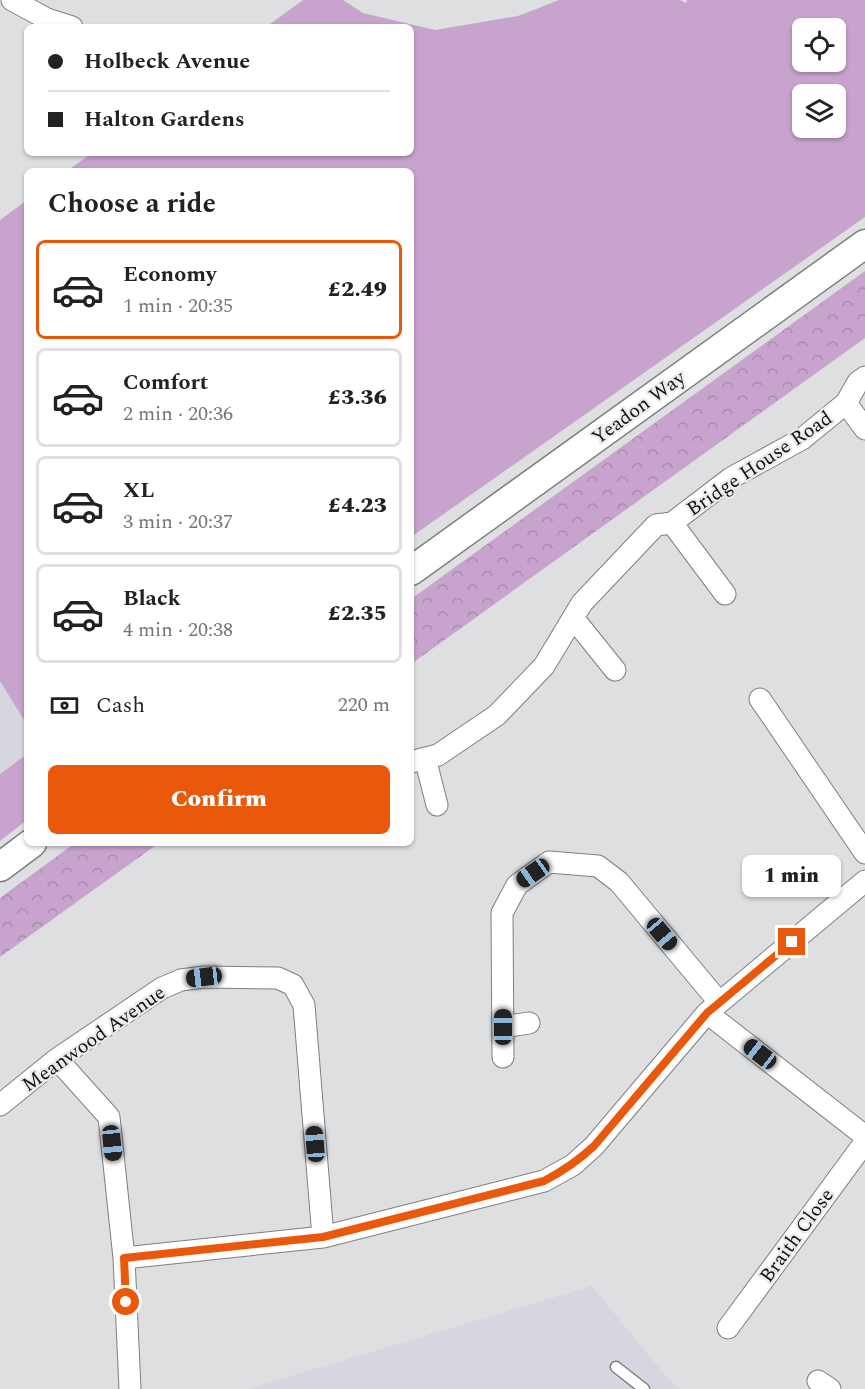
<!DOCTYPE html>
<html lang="en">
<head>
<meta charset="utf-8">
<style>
	body { margin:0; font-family:Spectral,serif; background:#f6f6f6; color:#222; height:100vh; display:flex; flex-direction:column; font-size:22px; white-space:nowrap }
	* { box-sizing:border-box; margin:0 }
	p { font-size:20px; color:#767676 }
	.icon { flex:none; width:33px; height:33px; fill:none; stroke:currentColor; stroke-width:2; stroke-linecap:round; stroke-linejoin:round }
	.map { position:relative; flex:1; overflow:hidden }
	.sheet { position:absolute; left:24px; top:168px; width:390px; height:678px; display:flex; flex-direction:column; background:#fff; border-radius:9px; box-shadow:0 2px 4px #0004 }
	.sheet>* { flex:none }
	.hud { position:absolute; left:24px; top:24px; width:390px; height:132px; border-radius:9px; box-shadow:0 2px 4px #0004; display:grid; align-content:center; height:132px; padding:0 24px; background:#fff }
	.fabs { position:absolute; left:792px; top:18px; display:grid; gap:12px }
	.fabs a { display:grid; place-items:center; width:54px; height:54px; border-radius:9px; background:#fff; box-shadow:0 2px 4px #0004; font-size:30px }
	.end { position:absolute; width:27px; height:27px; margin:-14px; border:8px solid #ea580c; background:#fff; box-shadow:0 0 0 3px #fff }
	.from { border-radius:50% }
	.bubble { position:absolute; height:42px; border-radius:9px; background:#fff; box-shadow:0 2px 4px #0004; font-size:20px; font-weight:800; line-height:42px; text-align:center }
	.car { position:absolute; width:18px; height:36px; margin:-18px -9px; border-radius:8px; box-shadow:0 0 4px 2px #0007; background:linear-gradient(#222 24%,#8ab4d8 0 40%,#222 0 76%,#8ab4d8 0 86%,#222 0) }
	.hud b { display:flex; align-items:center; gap:21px; height:57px; font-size:22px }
	.hud b+b { border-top:2px solid #e0e0e0 }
	.hud i { width:15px; height:15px; background:#222 }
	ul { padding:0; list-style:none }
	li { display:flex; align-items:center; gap:18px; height:99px; margin:0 12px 9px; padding:0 12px; border:3px solid #e0e0e0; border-radius:9px }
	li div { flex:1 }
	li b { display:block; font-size:22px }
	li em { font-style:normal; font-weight:800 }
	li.selected { border-color:#ea580c }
	li>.icon { width:54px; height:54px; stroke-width:1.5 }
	h2 { padding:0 24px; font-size:27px; line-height:72px }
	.pay { display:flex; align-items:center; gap:15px; height:66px; padding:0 24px; font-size:22px }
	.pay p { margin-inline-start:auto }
	.cta { display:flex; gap:12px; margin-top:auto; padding:12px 24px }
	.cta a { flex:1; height:69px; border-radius:9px; background:#ea580c; color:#fff; font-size:24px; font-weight:800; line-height:69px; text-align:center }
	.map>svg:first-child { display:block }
	.built { fill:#d6d6e0 }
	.grass { fill:#c8a3cd; fill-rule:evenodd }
	.forest { fill:url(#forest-crowns) }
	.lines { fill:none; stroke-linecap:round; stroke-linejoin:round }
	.lane-casing { stroke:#7f7f82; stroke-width:13 }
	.street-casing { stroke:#7f7f82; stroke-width:23 }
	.secondary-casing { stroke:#7f7f82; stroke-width:31 }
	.lane { stroke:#fff; stroke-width:10 }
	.street { stroke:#fff; stroke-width:21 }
	.secondary { stroke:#fff; stroke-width:28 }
	.route { stroke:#ea580c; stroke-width:8 }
	.labels { text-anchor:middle; stroke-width:4.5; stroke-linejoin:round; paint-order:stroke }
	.street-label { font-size:20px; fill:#111112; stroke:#ececef }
</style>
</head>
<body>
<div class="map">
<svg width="865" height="1389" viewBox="0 0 865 1389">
	<defs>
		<pattern id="forest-crowns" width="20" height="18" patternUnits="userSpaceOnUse" patternTransform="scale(1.5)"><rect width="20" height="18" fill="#c8a3cd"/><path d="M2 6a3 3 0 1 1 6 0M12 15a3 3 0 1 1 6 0" fill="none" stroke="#ab8baf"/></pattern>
	</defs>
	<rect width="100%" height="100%" fill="#dedfe1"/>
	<path class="built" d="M0,681L27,725V754L0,774Z
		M592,1286L668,1379L681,1389H247Z"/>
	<path class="grass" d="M303,0H343L363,13L435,30L518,16L559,0H680L686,3L687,0H865V217L411,537V171H67L92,153H411V27H266ZM836,28V62H802V28ZM802,94H836V128H802Z
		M27,200V725L0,681V220Z
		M27,754V820L0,841V774Z"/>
	<path class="forest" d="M865,271V338L411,664V599Z
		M75,843H159L0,957V898Z"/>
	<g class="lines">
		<defs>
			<path id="lane" d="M616,1367L644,1389"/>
			<path id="street" d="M12,0L47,19L72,27
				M846,403L865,429
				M672,523L725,594
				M574,619L615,670
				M760,699L865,853
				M425,758L437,805
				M411,762L438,755L497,715L544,666L582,603L656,525L672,523L731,478L802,439L846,403L858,382L865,377
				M707,1013L865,1136
				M503,1027L529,1023
				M503,1057L502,913L517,885L549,862L598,866L619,882L719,1002
				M57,1059L109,1117L124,1258L130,1389
				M0,1105L57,1059L162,988L181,980L204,977L278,978L293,985L304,1005L323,1237
				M124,1258L323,1237L544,1181L573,1165L594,1146L707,1013L865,881
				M728,1328L865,1142
				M818,1381L830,1389"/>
			<path id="secondary" d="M411,571L865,244
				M0,867L32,843"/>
		</defs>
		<use href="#lane" class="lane-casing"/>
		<use href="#street" class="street-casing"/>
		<use href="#secondary" class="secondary-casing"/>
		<use href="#lane" class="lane"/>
		<use href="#street" class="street"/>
		<use href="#secondary" class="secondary"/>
	</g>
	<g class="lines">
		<path class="route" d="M126,1302L124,1258L323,1237L544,1181C563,1171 578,1161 594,1146L707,1013L792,942"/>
	</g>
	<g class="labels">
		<g class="street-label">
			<text transform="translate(638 407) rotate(-36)" y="7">Yeadon Way</text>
			<text transform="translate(759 463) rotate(-34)" y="7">Bridge House Road</text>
			<text transform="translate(93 1038) rotate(-35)" y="7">Meanwood Avenue</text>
			<text transform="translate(796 1235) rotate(-54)" y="7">Braith Close</text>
		</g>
	</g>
</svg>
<div class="fabs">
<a><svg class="icon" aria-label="locate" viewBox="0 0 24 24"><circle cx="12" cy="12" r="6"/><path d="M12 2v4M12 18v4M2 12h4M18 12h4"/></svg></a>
<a><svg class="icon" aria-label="layers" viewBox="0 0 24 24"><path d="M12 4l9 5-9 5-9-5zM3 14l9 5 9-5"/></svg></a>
</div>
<i class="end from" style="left:126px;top:1302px"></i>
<i class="end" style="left:792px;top:942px"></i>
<div class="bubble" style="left:742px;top:855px;width:99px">1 min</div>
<i class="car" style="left:533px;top:873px;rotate:235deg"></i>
<i class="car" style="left:662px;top:934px;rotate:140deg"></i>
<i class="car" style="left:204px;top:977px;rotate:263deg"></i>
<i class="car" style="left:503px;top:1027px;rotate:0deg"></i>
<i class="car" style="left:760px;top:1054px;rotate:308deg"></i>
<i class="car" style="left:112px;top:1143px;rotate:174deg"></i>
<i class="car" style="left:315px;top:1144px;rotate:356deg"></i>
<div class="hud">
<b><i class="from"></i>Holbeck Avenue</b>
<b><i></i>Halton Gardens</b>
</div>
<section class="sheet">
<h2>Choose a ride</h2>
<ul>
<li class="selected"><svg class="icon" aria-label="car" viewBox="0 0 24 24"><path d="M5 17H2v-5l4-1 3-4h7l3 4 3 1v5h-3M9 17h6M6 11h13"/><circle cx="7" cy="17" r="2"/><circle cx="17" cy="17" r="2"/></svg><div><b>Economy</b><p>1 min · 20:35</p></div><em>£2.49</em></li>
<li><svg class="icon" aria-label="car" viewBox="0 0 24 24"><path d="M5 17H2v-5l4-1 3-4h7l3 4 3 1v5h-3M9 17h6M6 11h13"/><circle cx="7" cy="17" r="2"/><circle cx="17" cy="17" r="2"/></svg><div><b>Comfort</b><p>2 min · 20:36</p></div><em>£3.36</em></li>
<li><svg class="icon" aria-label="car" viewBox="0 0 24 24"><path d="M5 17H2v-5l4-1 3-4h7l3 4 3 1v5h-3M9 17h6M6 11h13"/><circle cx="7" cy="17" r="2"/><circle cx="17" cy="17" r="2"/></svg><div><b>XL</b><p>3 min · 20:37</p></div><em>£4.23</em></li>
<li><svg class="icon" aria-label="car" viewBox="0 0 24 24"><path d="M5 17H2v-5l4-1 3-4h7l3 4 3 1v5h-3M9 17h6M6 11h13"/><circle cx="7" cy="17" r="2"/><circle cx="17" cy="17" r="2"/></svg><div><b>Black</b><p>4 min · 20:38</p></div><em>£2.35</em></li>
</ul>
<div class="pay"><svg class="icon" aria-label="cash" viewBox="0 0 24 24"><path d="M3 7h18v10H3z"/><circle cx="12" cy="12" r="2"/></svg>Cash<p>220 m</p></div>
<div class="cta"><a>Confirm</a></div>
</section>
</div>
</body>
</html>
